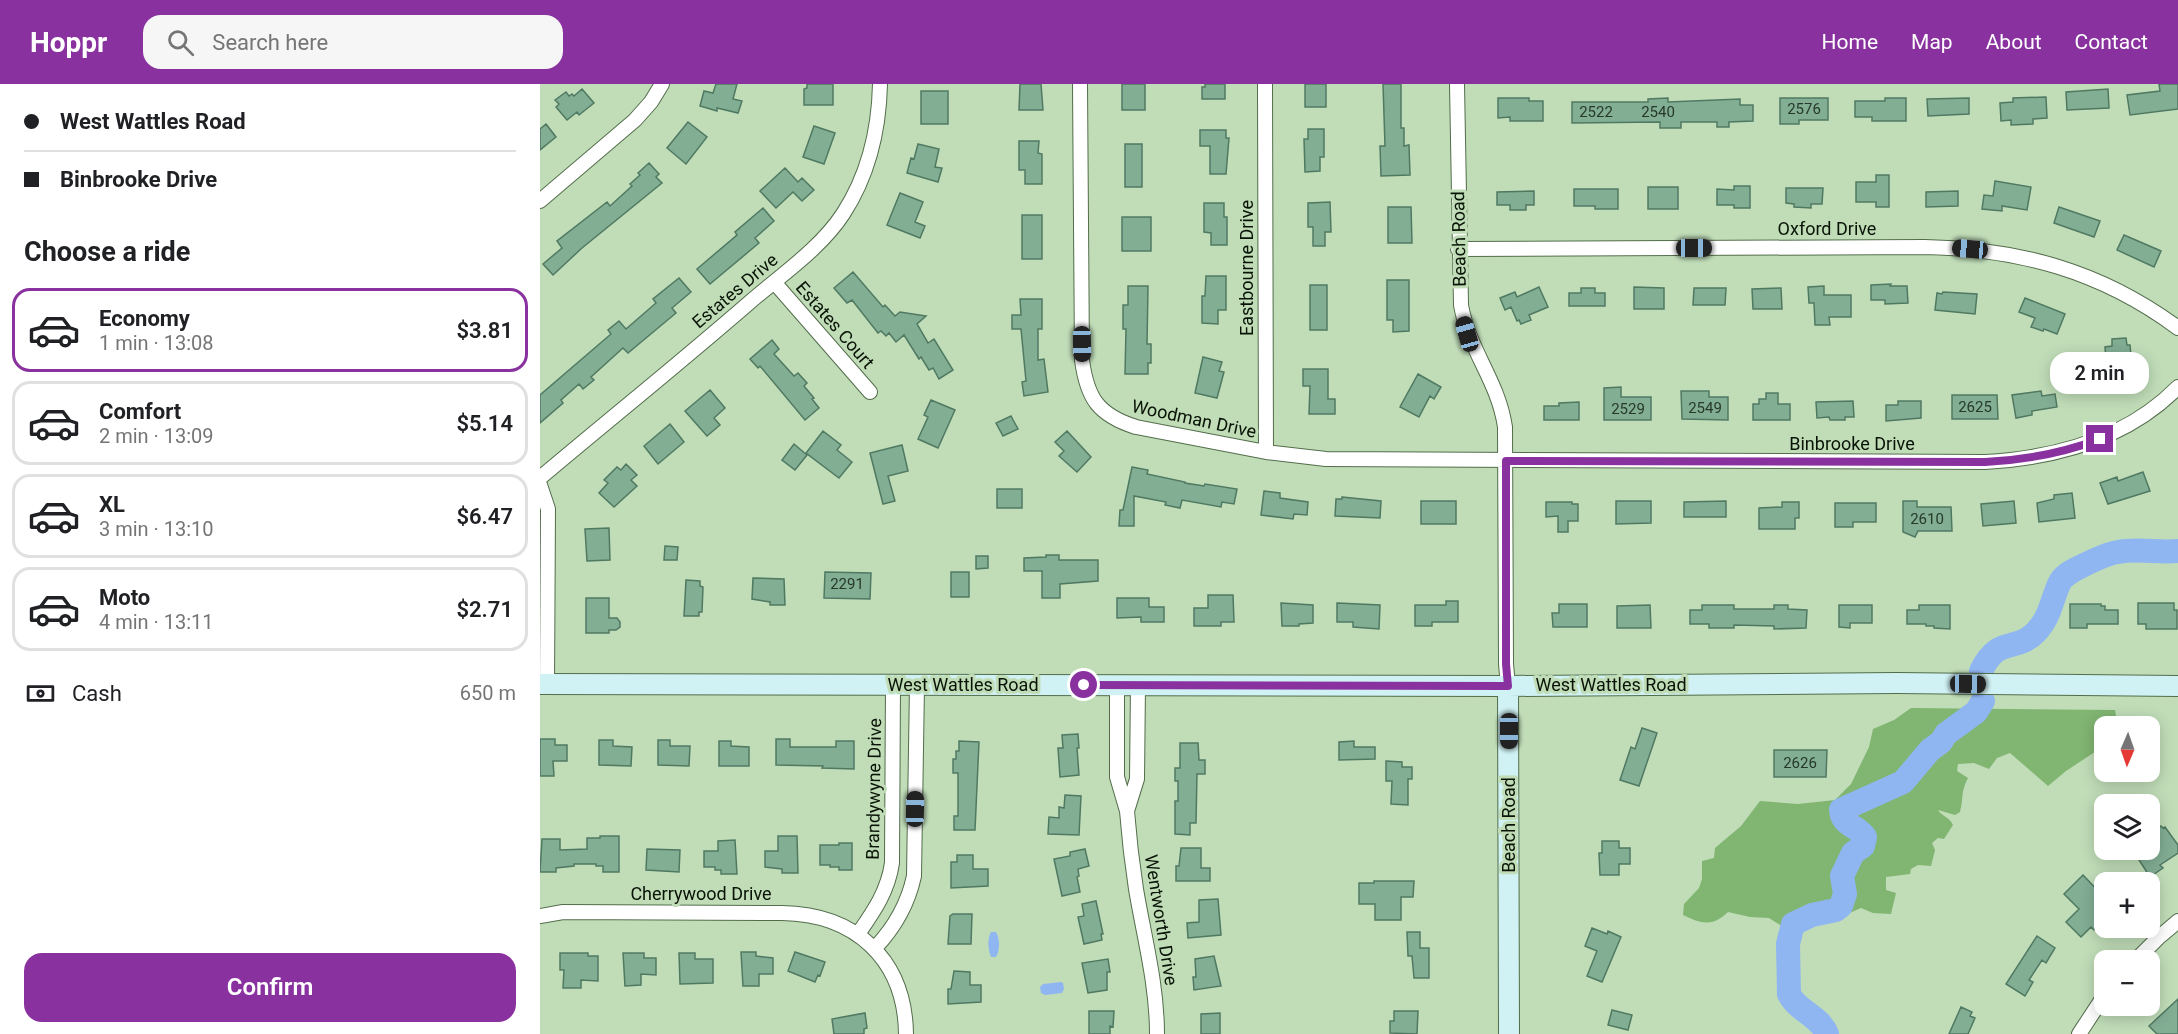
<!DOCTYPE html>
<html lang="en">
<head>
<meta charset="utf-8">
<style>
	body { margin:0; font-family:Roboto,sans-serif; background:#f6f6f6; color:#202124; height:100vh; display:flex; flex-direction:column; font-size:22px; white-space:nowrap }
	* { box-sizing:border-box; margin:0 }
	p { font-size:20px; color:#757577 }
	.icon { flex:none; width:33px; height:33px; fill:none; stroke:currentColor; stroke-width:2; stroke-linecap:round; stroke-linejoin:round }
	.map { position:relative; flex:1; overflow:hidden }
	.drawer { display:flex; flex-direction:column; background:#fff; width:540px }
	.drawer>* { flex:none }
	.top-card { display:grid; align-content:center; height:132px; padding:0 24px; background:#fff }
	.needle { width:39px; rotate:182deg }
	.buttons { position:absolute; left:1554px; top:632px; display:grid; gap:12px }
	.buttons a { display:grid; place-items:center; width:66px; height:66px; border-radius:12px; background:#fff; box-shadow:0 3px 15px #0003; font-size:30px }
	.end { position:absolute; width:27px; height:27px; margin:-14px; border:8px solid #89329f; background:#fff; box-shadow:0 0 0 3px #fff }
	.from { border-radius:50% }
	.bubble { position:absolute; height:42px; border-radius:18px; background:#fff; box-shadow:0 3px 15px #0003; font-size:20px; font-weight:600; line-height:42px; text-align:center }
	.car { position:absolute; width:18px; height:36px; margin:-18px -9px; border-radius:8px; box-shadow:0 0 4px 2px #0007; background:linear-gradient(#222 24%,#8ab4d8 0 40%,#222 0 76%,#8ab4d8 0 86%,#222 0) }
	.top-card b { display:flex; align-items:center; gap:21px; height:57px; font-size:22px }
	.top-card b+b { border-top:2px solid #e0e0e0 }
	.top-card i { width:15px; height:15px; background:#202124 }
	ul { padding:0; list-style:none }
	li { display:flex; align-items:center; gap:18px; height:84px; margin:0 12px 9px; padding:0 12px; border:3px solid #e0e0e0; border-radius:18px }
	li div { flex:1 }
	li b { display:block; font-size:22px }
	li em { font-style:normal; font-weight:600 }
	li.selected { border-color:#89329f }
	li>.icon { width:54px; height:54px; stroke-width:1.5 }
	h2 { padding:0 24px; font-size:27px; line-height:72px }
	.pay { display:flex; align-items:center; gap:15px; height:66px; padding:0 24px; font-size:22px }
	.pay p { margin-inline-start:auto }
	.cta { display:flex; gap:12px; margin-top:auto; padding:12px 24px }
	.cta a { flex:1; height:69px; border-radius:18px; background:#89329f; color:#fff; font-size:24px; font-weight:600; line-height:69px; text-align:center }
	header { display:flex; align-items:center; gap:36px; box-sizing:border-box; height:84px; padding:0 30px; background:#89329f; color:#fff }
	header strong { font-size:28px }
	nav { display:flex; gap:33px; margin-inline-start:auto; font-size:21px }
	.search { width:420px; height:54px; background:#f6f6f6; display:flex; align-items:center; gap:15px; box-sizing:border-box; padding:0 21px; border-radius:18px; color:#757577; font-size:22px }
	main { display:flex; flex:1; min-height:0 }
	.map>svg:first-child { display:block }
	.green { fill:#81b572 }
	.water { fill:#90b6f2 }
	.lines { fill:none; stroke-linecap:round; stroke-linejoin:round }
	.river { stroke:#90b6f2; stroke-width:24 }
	.building { fill:#82ae94; stroke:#507962; stroke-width:1.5 }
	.street-casing { stroke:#536d4b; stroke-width:16 }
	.secondary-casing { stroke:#536d4b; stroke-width:22 }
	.street { stroke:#fff; stroke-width:14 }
	.secondary { stroke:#d1f2f4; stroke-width:20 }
	.route { stroke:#89329f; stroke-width:8 }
	.labels { text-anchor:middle; stroke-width:6; stroke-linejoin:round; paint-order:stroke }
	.number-label { font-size:15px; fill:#273a2a }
	.street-label { font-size:18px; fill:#091306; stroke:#c0ddb8 }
</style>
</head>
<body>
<header>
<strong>Hoppr</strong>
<div class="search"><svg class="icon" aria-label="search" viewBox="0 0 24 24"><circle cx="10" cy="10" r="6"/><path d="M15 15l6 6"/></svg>Search here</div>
<nav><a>Home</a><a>Map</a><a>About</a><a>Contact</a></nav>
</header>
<main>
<section class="drawer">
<div class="top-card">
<b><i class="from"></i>West Wattles Road</b>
<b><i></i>Binbrooke Drive</b>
</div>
<h2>Choose a ride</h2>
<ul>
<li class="selected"><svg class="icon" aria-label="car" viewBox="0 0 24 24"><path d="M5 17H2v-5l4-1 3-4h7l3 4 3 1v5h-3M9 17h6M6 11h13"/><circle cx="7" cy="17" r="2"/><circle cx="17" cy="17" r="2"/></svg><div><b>Economy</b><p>1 min · 13:08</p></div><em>$3.81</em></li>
<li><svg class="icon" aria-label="car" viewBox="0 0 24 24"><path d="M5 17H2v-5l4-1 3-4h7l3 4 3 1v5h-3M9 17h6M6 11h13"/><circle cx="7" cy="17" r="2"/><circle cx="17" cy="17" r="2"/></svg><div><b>Comfort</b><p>2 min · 13:09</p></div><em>$5.14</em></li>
<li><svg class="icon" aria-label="car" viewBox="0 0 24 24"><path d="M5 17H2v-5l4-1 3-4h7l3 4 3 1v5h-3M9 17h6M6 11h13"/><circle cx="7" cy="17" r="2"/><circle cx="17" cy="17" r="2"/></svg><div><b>XL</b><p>3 min · 13:10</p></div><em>$6.47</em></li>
<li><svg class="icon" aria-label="car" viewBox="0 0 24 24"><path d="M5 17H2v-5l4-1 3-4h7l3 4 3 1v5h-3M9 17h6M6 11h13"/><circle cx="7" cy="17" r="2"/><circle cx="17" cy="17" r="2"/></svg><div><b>Moto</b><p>4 min · 13:11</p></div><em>$2.71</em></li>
</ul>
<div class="pay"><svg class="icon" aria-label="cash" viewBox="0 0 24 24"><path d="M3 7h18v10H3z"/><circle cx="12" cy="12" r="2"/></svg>Cash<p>650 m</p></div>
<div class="cta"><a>Confirm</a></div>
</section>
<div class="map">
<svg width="1638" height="950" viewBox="0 0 1638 950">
	<rect width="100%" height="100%" fill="#c0ddb8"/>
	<path class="green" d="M1371,624L1575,626L1578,642H1564V662L1526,687L1508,702L1470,669L1457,674L1449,685L1434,679L1418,680L1417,687L1428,694C1420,710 1424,713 1420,728L1415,731L1398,726C1401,732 1409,732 1413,741L1404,755L1398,754L1392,759L1395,766L1391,782L1378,781L1371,785L1370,790L1346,793V806L1356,809L1351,830L1333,829L1321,824L1298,834L1282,833L1257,845L1240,841L1229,834L1210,833L1188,828C1173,843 1161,840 1143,831L1144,820L1159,804L1162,795V777L1174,774L1175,764L1201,742L1220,717L1258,720L1295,716L1311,700L1329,663L1333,645L1354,636Z"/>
	<path class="water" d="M451,848H456C460,855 460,866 456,873H451C448,865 447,855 451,848Z
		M521,898L523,899L524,905L522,909L505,911L501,909L500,903L503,900Z"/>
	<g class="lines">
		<path class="river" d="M1441,587C1459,551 1474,569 1495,549C1510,534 1511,518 1519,500C1523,491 1532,487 1540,483C1552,477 1565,470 1578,468C1598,464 1618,469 1638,467
			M1287,950C1280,932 1257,927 1249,910L1248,860L1253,840L1272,831L1296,826L1301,822L1305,810L1302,792L1313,769L1323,762L1325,753C1317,741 1302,742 1301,726L1363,698L1390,666L1401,658L1406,650L1436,628L1443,617"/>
	</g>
	<path class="building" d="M176,0H197L193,15L202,17L198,29L177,24V27L160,22L164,7L173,9Z
		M267,0H293V21H264V5L267,4Z
		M480,0H501L503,26H479Z
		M582,0H605V26H582Z
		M665,0H685V15H662V3H665Z
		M765,0H786V23H765Z
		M843,0H861V44H864V62L869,61L870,91L841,92L840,62H845Z
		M1619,0H1638V25L1590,31L1587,11L1620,7Z
		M42,5L54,19L39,31L37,28L27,36L16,23L19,20L15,16L26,8L29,12L32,10L34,12Z
		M1568,5L1569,24L1527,26L1526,8Z
		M381,7H408V40H381Z
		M1506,13L1507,34L1493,35V40L1471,41V36L1461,37L1460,19L1473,18V14Z
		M958,14H989V17H1003V37H970V33L958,34Z
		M1128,14V18L1200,15V21H1213V37L1189,38V43H1177V38H1141V44H1120V38L1032,39V18H1108V15Z
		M1240,14H1288V36H1259V40H1240Z
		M1345,14H1366V37H1332V33H1315V17H1345Z
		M1429,14V30L1388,32L1387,15Z
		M148,38L167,53L146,80L127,64Z
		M6,40L16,53L0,66V45Z
		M274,42L295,49L284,80L263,73Z
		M768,45H784V73H780V87L765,88L764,55H768Z
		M660,46H686V54H689L686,90H670V62H660Z
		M479,57H499L498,69L502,70V100H485V86H479Z
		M378,60L399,65L395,83L402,84L398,98L367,89L371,74L374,75Z
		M585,60H602V103H585Z
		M109,79L119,90L116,93L122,99L42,164L13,191L3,180L22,164L17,157L67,118L70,122L92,102L90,100L100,91L98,89Z
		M245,84L258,98L262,94L274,106L262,117L253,108L236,124L220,107Z
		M1336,91H1349V123H1336V118H1316V98H1336Z
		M1455,97L1491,103L1487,126L1462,122V127L1442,125L1444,111L1453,112Z
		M1194,102H1210V124H1194V121H1177V105L1194,106Z
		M1108,103H1138V125H1108Z
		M1246,104H1283L1282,120H1271V124L1254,123V120L1246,119Z
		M1034,105H1078V125H1055V122H1034Z
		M994,107V121H986V126H970V121H957V108Z
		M1418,107V122L1386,123V108Z
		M360,109L383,118L375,138L385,142L380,154L347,141Z
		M790,118L791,148H785V162H773V143H768V119Z
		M664,119H684V133H687V161H671V149L664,148Z
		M848,123H871L872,159H848Z
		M1519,123L1560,137L1554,153L1514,139Z
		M223,124L234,137L215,154L219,159L170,200L157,185L197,151L195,148Z
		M482,131H502V175H482Z
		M582,133H611V167H582Z
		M1584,151L1621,167L1614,183L1577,166Z
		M313,188L343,223L345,221L355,232L360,228L386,232L377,240L388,259L394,255L413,286L399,295L393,284L389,286L381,273L379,275L364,251L356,258L349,249L346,252L341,247L338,249L312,216L307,219L294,204Z
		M666,192H686V226H678V240L662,239V212H665Z
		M139,194L151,208L132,224L136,229L88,269L83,264L51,293L54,296L43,305L39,300L21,316L23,319L0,339V311L71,250L68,246L79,237L86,245L116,219L113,215Z
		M847,196H869V247L853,248V236H847Z
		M1351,200L1350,202H1367L1368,219L1345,220V216H1331V201Z
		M770,201H787V246H770Z
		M588,202H608L607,260H611V279H608V290H585L586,245H583V221H588Z
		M1284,202V211H1311V233H1289L1290,241H1275L1274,219H1269L1268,203Z
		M999,203L1008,223L989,231L991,236L981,240L979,236L977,237L971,223L965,226L960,214L975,208L977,213Z
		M1094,203L1124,204V225H1094Z
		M1041,204H1055V209H1065V222H1029V209H1041Z
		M1154,204H1186L1185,221H1153Z
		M1241,204L1242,225H1213L1212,205Z
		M1403,208L1437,210L1435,230L1395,226L1397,209L1402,210Z
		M1485,214L1525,230L1517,250L1504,245L1503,247L1491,243L1495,234L1479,228Z
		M480,215H502V245H498V276L504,275L508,308L484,312L482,298L486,297L481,245H472V231H481Z
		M1586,254L1587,261H1590L1593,294L1572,296L1570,276H1566L1565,263L1572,262V255Z
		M232,256L239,265L234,270L254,292L258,289L267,299L264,302L274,314L272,315L279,324L265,336L220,282L218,284L210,275Z
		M663,273L682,278L679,287L684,288L677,314L655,309Z
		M763,285H788V315H795V330H769L770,302H763Z
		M878,290L901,303L894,315L890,312L879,333L860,323Z
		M1081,303V313H1111V336H1064V304Z
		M170,306L185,324L174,334L180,341L167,352L145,327Z
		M1141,307H1169V313H1188V336L1142,335Z
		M1501,307L1502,312L1515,310L1517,323L1492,327V331L1476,334L1472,311Z
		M1226,309H1238V320H1250V336H1213V320H1219V315H1226Z
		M1412,311H1457L1458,335H1412Z
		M391,316L415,326L398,364L378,355L388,333L384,331Z
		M1313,317L1314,333H1305V336H1290L1289,333L1277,334L1276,318Z
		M1358,317H1381V334L1346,337V321H1358Z
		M1039,318V336H1004V322H1019V319Z
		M471,332L478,345L463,352L456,339Z
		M130,340L144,358L118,380L104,362Z
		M283,347L301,361L297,366L312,378L299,394L266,369Z
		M527,347L551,373L537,388L519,372L524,367L515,358Z
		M254,360L267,371L255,386L242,376Z
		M362,361L368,387L348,392L355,417L343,420L330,369Z
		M86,380L97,391L91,396L97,402L74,423L59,409L68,399L64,396L77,383L81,386Z
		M592,383L608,386L607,390L645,398V399L664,402L665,400L697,405L694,420L682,418L681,423L642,416L640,424L625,421L626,418L594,412V442H579L580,426H583Z
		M1603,388L1610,407L1568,420L1560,399L1577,393L1578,397Z
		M457,405H482V424H457Z
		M724,407L740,409V414L768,418L767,431L754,430L753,435L721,431Z
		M1532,409L1535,434L1499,438L1497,419L1514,415V411Z
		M802,413L841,417L840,434L795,432L796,415H802Z
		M881,417H916V440H881Z
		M1076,417H1111V439L1076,440Z
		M1186,417V433H1144V418Z
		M1363,417H1377V423H1411L1412,447H1378L1375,453L1363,448Z
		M1474,417L1476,439L1443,442L1441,420Z
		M1006,418H1032V420H1038V437H1028V448H1018V432L1006,433Z
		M1242,418H1259V434H1255V445H1219V424L1242,423Z
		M1295,419H1336V438H1313V443H1295Z
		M69,444L70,476L47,477L45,445Z
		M125,462L138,463L137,476H124Z
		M506,471H519V476H558V497L520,500V514H502V487H484V474L506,473Z
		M436,472H448V484L436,485Z
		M285,488L331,489L330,515L284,514Z
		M411,488H429V513H411Z
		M213,494L244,495L245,521H230V518L212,515Z
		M146,496L160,497V502L163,503L162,528H159V532H144Z
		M668,511H693L694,538H681V542H654V524H668Z
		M46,514H69V534H77L80,538V543L76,546H69V549H46Z
		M577,514H609V523H624V538H601V533L577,534Z
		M906,517H918V538H892V542H875V521H906Z
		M741,519L773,521V539L759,540V542H742Z
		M797,519L840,521L839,545L813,543V538H797Z
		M1598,519H1634V526H1637V545H1606V540H1598Z
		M1019,520H1047V543H1013L1012,529H1019Z
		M1530,520H1561V522H1565V526H1578V540H1547V544H1530Z
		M1110,521L1111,544H1077V522Z
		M1162,521H1194V525H1234V521H1248V525L1267,526L1266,544L1234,545V542L1194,541V544H1169V540H1150V526H1162Z
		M1299,521H1332V539H1310V544L1299,543Z
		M1379,521H1410V545L1394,544V542H1386V540H1367V526H1379Z
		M1102,644L1117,649L1099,702L1080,696L1091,663L1095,665Z
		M538,650L539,664H537L539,691L520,693L518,664H523L522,651Z
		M0,655H15V661H27V677H13L14,692H0Z
		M236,655H250V663H296V657H314V685L282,684L283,682L236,681Z
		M59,656H73V662L92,663L91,682L59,681Z
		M118,656H130V662H150L149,682L118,681Z
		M179,657H191V662L209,663V682H179Z
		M419,657L439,658L435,746H414V732H418V689H413V675H416V667H419Z
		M814,657V663H835V675L799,676V658Z
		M640,659H658L659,676H665V690H657L656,739H650V751L635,750V717H638V697H635V684H640Z
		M1234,666H1287L1286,693H1234Z
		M846,677L862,678V683H872V695H868V721L851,720L852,697H846Z
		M525,711L541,712L539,751L508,750L509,733L519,734V723L524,724Z
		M1621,742L1623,744L1625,743L1638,761V769L1620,781L1623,784L1610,793L1599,776L1610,768V749Z
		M60,752H79V788H63V782H56V780H34V782L16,784V788H0L2,755H20V766L47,765V754H60Z
		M238,752H257L258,789H242V785L225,783V767H238Z
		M195,756L197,790H181V786H175V783H164V767H178V757Z
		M1062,757H1079V764H1090V780H1079V791H1060L1059,769H1062Z
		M299,759H312V786H299V783H290V781H280V761H299Z
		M641,764H661V784H670V797H636V782H639Z
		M107,765L140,766L139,788L106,786Z
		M545,765L549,782L538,785L539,792L537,793L540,808L522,812L514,775L530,772V768Z
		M417,771H433V785H448V802L411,804V778H417Z
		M1543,791L1564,813V836L1554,846L1551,843L1541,853L1526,838L1539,825L1524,810Z
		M834,797H874L873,813H861V836H835V820H819V799H834Z
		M678,815L681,851L648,854L647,839L659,838V816Z
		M556,817L563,850H561L562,856L544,860L538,833L544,832L542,820Z
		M413,830H432L431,860H408L410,832Z
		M1052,844L1067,850L1068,847L1081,853L1062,898L1047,892L1057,867L1045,862Z
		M867,848H880V864H889V894H874L872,872H868Z
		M1497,852L1515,864L1506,879L1502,876L1489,896L1493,898L1485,912L1466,900Z
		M201,868H216V872L233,874V890H219V902H203Z
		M255,868L285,878L280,892L278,891L275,898L248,887Z
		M20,869H48V872H58V897L41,896V904H23L24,886H20Z
		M83,869H104V874H116V891L101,890V901L85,902Z
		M139,869H155V875H173V899L140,900Z
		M674,872L681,902L654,906L653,893H656L655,875Z
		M568,875L570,888H567V906L548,909L542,879Z
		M414,887L430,888V901H441V918L408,920V905H411Z
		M1638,915V950H1617L1609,942Z
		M1421,923L1432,928L1430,932L1435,934L1428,950H1409Z
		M1072,926L1092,931L1088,946L1068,941Z
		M549,927H574L573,943L570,942V950H549Z
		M854,927H878L877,950L850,949V937H854Z
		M325,929L327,944L324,945V950H294L292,935Z
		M680,929V950H661V930Z"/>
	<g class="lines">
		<defs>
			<path id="street" d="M540,0L542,276C547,314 558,331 596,343L726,368L786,375L1445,378C1516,374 1587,355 1638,303
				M725,0L726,368
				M917,0L921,221C929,267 958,296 965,343L966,580L968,602
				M0,117L95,36L111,18L122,0
				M918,165L1385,163C1480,165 1561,187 1638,244
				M234,198L330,308
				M0,394C70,335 141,278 210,218C241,191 280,165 303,130C329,90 339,47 340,0
				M0,401L8,425L7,600
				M577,601V693L587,727L597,695L598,601
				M587,727C589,753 592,779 596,805C604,853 617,900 617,950
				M0,832L23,828L242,829C315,830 365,875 366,950
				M318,850C334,827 348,807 352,779L353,601
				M335,864C355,843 368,820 374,792L377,601
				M1596,876L1618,854L1638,837
				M1539,950L1564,912"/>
			<path id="secondary" d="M0,600L968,602L1357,599L1638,602
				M968,602L969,950"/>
		</defs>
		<use href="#street" class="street-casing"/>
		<use href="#secondary" class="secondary-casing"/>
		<use href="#street" class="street"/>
		<use href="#secondary" class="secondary"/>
	</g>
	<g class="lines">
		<path class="route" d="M544,601L968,602L966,580V377L1445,378C1485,376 1523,369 1560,355"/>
	</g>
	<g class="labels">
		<g class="number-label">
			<text x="1264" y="30">2576</text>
			<text x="1056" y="33">2522</text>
			<text x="1118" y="33">2540</text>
			<text x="1435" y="328">2625</text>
			<text x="1165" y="329">2549</text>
			<text x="1088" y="330">2529</text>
			<text x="1387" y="440">2610</text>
			<text x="307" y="505">2291</text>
			<text x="1260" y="684">2626</text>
		</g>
		<g class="street-label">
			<text x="1287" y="151">Oxford Drive</text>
			<text transform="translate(919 155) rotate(-91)" y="6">Beach Road</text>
			<text transform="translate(707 184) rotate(-90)" y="6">Eastbourne Drive</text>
			<text transform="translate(195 207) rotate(-40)" y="6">Estates Drive</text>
			<text transform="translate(295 241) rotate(49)" y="6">Estates Court</text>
			<text transform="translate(654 335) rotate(12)" y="6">Woodman Drive</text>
			<text x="1312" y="366">Binbrooke Drive</text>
			<text x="423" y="607">West Wattles Road</text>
			<text x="1071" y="607">West Wattles Road</text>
			<text transform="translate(334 705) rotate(-89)" y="6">Brandywyne Drive</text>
			<text transform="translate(969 741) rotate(-90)" y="6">Beach Road</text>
			<text x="161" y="816">Cherrywood Drive</text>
			<text transform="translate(621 836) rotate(81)" y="6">Wentworth Drive</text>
		</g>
	</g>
</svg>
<div class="buttons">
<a><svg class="needle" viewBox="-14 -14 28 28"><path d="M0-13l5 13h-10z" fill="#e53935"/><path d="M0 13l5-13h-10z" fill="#757577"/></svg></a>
<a><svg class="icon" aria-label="layers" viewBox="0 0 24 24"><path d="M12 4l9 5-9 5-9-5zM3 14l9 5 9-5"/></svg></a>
<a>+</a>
<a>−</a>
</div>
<i class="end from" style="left:544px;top:601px"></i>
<i class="end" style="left:1560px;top:355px"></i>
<div class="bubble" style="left:1510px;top:268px;width:99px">2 min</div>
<i class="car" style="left:1154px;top:164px;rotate:90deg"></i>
<i class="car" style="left:1430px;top:165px;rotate:275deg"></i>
<i class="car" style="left:927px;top:250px;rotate:344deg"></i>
<i class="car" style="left:542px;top:260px;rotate:179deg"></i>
<i class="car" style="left:1428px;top:600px;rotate:91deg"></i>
<i class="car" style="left:969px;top:647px;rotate:180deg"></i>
<i class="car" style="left:375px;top:725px;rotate:1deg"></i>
</div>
</main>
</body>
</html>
